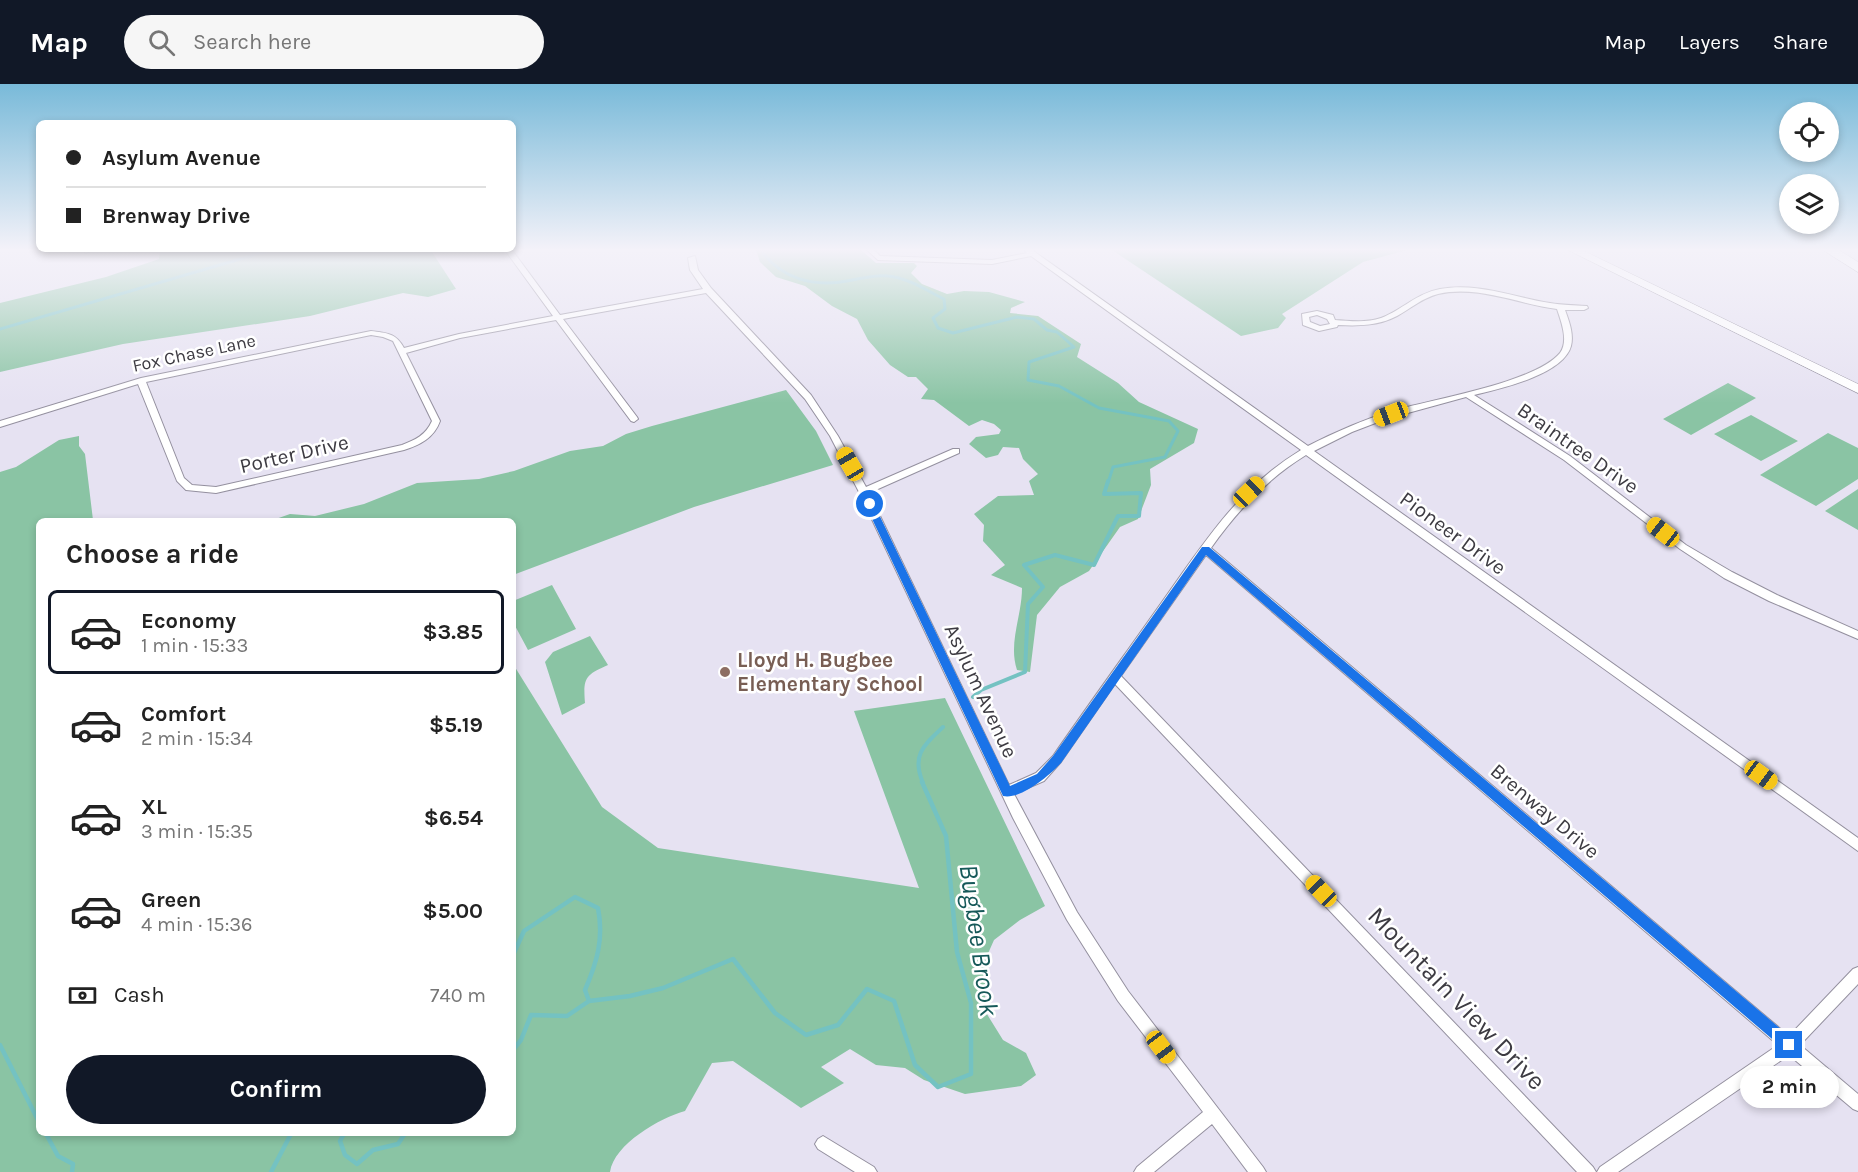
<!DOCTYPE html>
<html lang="en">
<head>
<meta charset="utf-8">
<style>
	body { margin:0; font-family:Karla,sans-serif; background:#f6f6f6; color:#222; height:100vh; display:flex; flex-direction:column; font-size:22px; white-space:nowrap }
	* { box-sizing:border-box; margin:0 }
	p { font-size:20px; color:#767676 }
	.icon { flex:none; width:33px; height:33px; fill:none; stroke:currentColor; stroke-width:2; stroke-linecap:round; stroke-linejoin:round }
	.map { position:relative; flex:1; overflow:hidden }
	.details { position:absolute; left:36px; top:434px; width:480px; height:618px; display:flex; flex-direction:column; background:#fff; border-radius:9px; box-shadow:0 3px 9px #0003 }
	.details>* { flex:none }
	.top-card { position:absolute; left:36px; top:36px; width:480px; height:132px; border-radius:9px; box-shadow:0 3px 9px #0003; display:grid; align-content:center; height:132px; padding:0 30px; background:#fff }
	.buttons { position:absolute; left:1779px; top:18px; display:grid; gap:12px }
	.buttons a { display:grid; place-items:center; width:60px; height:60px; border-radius:50%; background:#fff; box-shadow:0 3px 9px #0003; font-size:30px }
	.end { position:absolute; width:27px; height:27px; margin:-14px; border:8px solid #1a73e8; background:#fff; box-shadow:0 0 0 3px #fff }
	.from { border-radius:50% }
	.bubble { position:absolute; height:42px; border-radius:21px; background:#fff; box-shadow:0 3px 9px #0003; font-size:20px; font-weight:700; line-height:42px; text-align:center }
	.car { position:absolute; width:18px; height:36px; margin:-18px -9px; border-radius:8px; box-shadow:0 0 4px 2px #0007; background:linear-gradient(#f5c518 24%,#345 0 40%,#f5c518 0 76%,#345 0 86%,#f5c518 0) }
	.top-card b { display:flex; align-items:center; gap:21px; height:57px; font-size:22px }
	.top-card b+b { border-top:2px solid #e0e0e0 }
	.top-card i { width:15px; height:15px; background:#222 }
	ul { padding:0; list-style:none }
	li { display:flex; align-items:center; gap:18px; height:84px; margin:0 12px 9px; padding:0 18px; border:3px solid transparent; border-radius:9px }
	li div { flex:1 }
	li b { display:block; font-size:22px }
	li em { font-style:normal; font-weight:700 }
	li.active { border-color:#111827 }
	li>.icon { width:54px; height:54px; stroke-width:1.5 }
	h2 { padding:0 30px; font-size:27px; line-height:72px }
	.pay { display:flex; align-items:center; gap:15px; height:66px; padding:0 30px; font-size:22px }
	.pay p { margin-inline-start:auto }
	.action { display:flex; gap:12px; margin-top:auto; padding:12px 30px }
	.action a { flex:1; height:69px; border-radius:36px; background:#111827; color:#fff; font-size:24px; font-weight:700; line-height:69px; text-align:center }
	header { display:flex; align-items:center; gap:36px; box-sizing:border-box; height:84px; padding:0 30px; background:#111827; color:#fff }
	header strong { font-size:28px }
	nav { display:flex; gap:33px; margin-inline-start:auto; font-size:21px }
	.search { width:420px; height:54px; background:#f6f6f6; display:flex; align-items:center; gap:15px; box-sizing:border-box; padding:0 21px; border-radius:33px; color:#767676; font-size:22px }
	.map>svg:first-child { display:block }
	.green { fill:#8ac4a4 }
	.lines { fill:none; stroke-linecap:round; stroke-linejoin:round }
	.stream-far2 { stroke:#74c2c2; stroke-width:3 }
	.stream-far1 { stroke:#74c2c2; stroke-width:4 }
	.stream { stroke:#74c2c2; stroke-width:4.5 }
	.street-casing { stroke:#94909f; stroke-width:2 }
	.secondary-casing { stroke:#94909f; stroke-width:1 }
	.highway-casing { stroke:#94909f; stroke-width:1 }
	.street { fill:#fff; fill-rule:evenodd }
	.secondary { fill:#fff; fill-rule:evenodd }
	.highway { fill:#fff; fill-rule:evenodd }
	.route { fill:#1a73e8 }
	.education-dot { fill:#8d6e63; stroke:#fff; stroke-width:2 }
	.labels { text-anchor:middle; stroke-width:5; stroke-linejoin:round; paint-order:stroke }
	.far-street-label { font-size:18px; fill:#3d3b42; stroke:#fff }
	.street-label { font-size:21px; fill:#3d3b42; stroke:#fff }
	.education-label { font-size:21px; font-weight:bold; fill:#785e54; stroke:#fff; text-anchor:start }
	.near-street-label { font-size:26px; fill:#3d3b42; stroke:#fff }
	.near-water-label { font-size:27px; font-style:italic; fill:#165959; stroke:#fff }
</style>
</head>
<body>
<header>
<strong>Map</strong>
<div class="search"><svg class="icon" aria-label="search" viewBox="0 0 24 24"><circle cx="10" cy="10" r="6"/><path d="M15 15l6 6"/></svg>Search here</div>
<nav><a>Map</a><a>Layers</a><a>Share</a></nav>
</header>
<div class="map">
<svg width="1858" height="1088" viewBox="0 0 1858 1088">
	<rect width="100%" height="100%" fill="#e6e2f2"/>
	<path class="green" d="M160,166L432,168L456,205L428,213L403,209L310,232L123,260L0,288V219L106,193L159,175Z
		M756,166H861L876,179H914L917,182L911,189L922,200L947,210L964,207L989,208L1025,218L1011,224L1010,229L1038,232L1081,260L1077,273L1118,299L1139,318L1198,345L1194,359L1150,385L1151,401L1138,435L1120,443L1089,487L1060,503L1037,531L1030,588L1017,586C1008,559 1022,532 1022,504L991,491L1005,481L983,457L984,441L974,430L998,412L1034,411L1029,397L1038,390L1023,375L1019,364L1003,363L998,371L986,374L969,360L976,353L999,350L1001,346L994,340L982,336L969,342L934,316L921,315L928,305L916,293H908L890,281L868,256L857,235L832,222L805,202L776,193L760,178Z
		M1112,166H1407L1363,178L1282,230L1286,234L1278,244L1241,252Z
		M1728,299L1756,314L1691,351L1663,335Z
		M786,306L816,347L833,381L694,423L513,491V436H273L290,430L315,432L364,420L417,399L479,395L514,387L570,367L603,362L626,350L652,342Z
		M1751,331L1798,357L1761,377L1714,350Z
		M1828,349L1858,364V395L1816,422L1760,391Z
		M79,352V362L85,370L93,436H39V1048H513V580L602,723L658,764L919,804L854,627L945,614L1045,822L1020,836L994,856L986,874L985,927L1003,956L1026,969L1036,991L1021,1002L965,1010L924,996L905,984L876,981L850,965L821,983L844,999L801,1024L733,977L712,979L685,1027C660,1034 614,1060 610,1088H0V388L16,383L59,356Z
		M1858,405V446L1825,427Z
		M552,501L576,545L528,566L513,538V517Z
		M590,552L608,581C585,591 583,594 585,619L562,631L545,578L553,568Z"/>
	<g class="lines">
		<path class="stream-far2" d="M761,166C781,195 813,203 847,197C861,195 874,190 888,192C908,194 926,206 944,215L945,225L933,234L938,244L953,249L1017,233L1034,235L1047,246L1057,248L1074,263L1029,278L1028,296L1059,302L1099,324L1169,337L1178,347L1165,373L1113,383L1108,399
			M0,245L271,166"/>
		<path class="stream-far1" d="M973,613L981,606L1025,588L1028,520L1043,503L1024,481L1055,471L1094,481L1118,432H1139L1141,409L1104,410L1108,397
			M923,699C911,671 924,661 943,643"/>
		<path class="stream" d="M513,871L524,847L575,813L598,824C604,855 597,878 585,906L589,917L630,912L663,904L733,875L775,929L806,951L838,941L867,905L894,917L915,981L938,1003L971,990V919L957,868L946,752L922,698
			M0,961L39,1038
			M513,966L521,956L531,931L567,932L589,917
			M45,1048L58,1072L73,1080L72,1088
			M345,1048L340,1057L345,1071L357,1080L373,1066L398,1060L406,1048
			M271,1088L292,1048"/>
		<defs>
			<path id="street" d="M82,166H90V167L86,169Z
				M505,166H512L560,231L703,205L690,186L688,174L695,172L698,186L711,204L811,311L838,352L866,403L953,365H959V369L869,409L1009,701L1036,689L1053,672C1089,620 1126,569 1162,518C1204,459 1237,405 1301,366L1031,172L992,180L878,176L867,166H874L880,172L992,176L1027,169L1024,166H1032L1308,362C1335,348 1363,336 1392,327C1432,315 1535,299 1560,269C1569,257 1561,237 1557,225C1518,220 1478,201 1438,210C1422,214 1410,225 1397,232C1378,242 1358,242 1338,241L1337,243L1319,247L1303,241L1302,230L1317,227L1333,231L1335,236C1350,237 1367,239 1381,234C1402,226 1417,209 1440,205C1477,198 1513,213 1550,219C1562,221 1574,221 1587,222L1588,224L1584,226H1565C1569,237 1574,250 1571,262C1563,291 1499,305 1474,311L1570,372L1686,461L1732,488L1777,511L1858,547V555L1769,517L1724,494L1680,465L1564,376L1466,313L1386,335L1352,348L1314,367L1858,754V767L1306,371C1267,395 1237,427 1211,464L1789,952L1853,885L1858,883V900L1800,961L1858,1010V1027L1853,1025L1789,971L1618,1088H1597L1600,1083L1778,961L1206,471L1121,592L1593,1083L1596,1088H1577L1115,600L1061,678L1044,697L1014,710L1077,828L1128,907L1263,1083L1266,1088H1248L1212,1040L1154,1088H1134L1137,1083L1203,1028L1118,917L1067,836L1013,734L859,408L830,352L805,315L706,209L563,235L637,333L638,335L634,338L631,337L556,236L460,254L406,269L440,337C434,354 420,361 404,366L216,409L186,406L177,397L138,300L0,343V337L141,294L371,247C387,249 396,249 404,264L459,250L553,232ZM1317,231L1327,235L1330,240L1320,242L1310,238L1309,233ZM371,251L383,253L393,257L432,337C426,351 415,356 402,361L216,403L192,401L184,394L146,298Z
				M823,1052L874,1083L877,1088H855L818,1065L815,1060L818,1055Z"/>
			<path id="secondary" d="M1568,166H1582L1858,300V309Z"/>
			<path id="highway" d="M1823,166H1839L1858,178V188Z"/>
		</defs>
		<use href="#street" class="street-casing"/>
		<use href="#secondary" class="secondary-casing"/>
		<use href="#highway" class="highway-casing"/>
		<use href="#street" class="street"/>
		<use href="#secondary" class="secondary"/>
		<use href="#highway" class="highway"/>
	</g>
	<linearGradient id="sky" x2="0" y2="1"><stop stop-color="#79bad9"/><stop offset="0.52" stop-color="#f4f2f9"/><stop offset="1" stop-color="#f4f2f9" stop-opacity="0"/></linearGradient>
	<rect width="1858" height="319" fill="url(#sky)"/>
	<path class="route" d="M870,417L874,420L1010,702L1037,690L1053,672L1202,463H1209L1794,956V966H1785L1206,471L1061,679C1050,691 1021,716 1003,712L865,420Z"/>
	<circle class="education-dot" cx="725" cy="588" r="6"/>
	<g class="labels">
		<g class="far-street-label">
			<text transform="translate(194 269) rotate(-12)" y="6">Fox Chase Lane</text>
		</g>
		<g class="street-label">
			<text transform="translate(1578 364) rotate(35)" y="7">Braintree Drive</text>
			<text transform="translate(294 370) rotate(-13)" y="7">Porter Drive</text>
			<text transform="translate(1453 449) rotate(36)" y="7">Pioneer Drive</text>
			<text transform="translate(981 607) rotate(65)" y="7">Asylum Avenue</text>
			<text transform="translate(1545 727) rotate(40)" y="7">Brenway Drive</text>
		</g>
		<g class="education-label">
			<text x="737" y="583">Lloyd H. Bugbee<tspan x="737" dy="24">Elementary School</tspan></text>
		</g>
		<g class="near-street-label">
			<text transform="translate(1457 914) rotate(46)" y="9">Mountain View Drive</text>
		</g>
		<g class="near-water-label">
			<text transform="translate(979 856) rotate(82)" y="9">Bugbee Brook</text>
		</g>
	</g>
</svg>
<div class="buttons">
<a><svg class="icon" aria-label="locate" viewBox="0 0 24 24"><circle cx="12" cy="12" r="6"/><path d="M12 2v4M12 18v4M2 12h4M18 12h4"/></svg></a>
<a><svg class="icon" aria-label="layers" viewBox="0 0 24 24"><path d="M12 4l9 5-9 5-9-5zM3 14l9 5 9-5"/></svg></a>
</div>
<i class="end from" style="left:870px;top:420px"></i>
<i class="end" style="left:1789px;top:961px"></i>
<div class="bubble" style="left:1740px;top:982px;width:99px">2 min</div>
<i class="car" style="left:1391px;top:330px;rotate:249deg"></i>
<i class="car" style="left:850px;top:380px;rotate:330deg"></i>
<i class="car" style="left:1249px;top:408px;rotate:46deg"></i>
<i class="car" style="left:1663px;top:448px;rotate:308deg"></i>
<i class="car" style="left:1761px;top:691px;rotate:126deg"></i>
<i class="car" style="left:1321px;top:807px;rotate:316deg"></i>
<i class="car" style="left:1161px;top:963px;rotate:143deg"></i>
<div class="top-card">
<b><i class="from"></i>Asylum Avenue</b>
<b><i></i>Brenway Drive</b>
</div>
<section class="details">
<h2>Choose a ride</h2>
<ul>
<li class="active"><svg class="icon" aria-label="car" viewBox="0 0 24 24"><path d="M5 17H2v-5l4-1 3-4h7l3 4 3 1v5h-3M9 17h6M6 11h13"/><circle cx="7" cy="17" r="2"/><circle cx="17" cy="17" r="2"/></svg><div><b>Economy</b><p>1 min · 15:33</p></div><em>$3.85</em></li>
<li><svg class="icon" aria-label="car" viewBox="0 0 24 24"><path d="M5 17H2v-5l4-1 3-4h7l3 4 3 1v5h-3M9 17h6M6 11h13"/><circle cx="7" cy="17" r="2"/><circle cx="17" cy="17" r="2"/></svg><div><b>Comfort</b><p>2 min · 15:34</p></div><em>$5.19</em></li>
<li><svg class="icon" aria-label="car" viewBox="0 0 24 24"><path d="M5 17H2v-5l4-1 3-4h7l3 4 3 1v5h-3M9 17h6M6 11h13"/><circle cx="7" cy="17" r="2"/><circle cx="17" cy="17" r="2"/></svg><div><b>XL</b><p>3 min · 15:35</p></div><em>$6.54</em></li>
<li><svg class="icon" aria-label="car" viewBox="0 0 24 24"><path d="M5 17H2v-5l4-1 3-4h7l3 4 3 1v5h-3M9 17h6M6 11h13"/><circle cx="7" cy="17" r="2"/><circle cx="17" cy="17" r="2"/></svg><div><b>Green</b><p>4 min · 15:36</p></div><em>$5.00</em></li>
</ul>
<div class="pay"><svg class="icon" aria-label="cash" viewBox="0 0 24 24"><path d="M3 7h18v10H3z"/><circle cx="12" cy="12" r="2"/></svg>Cash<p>740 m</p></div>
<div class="action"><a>Confirm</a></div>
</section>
</div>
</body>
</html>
